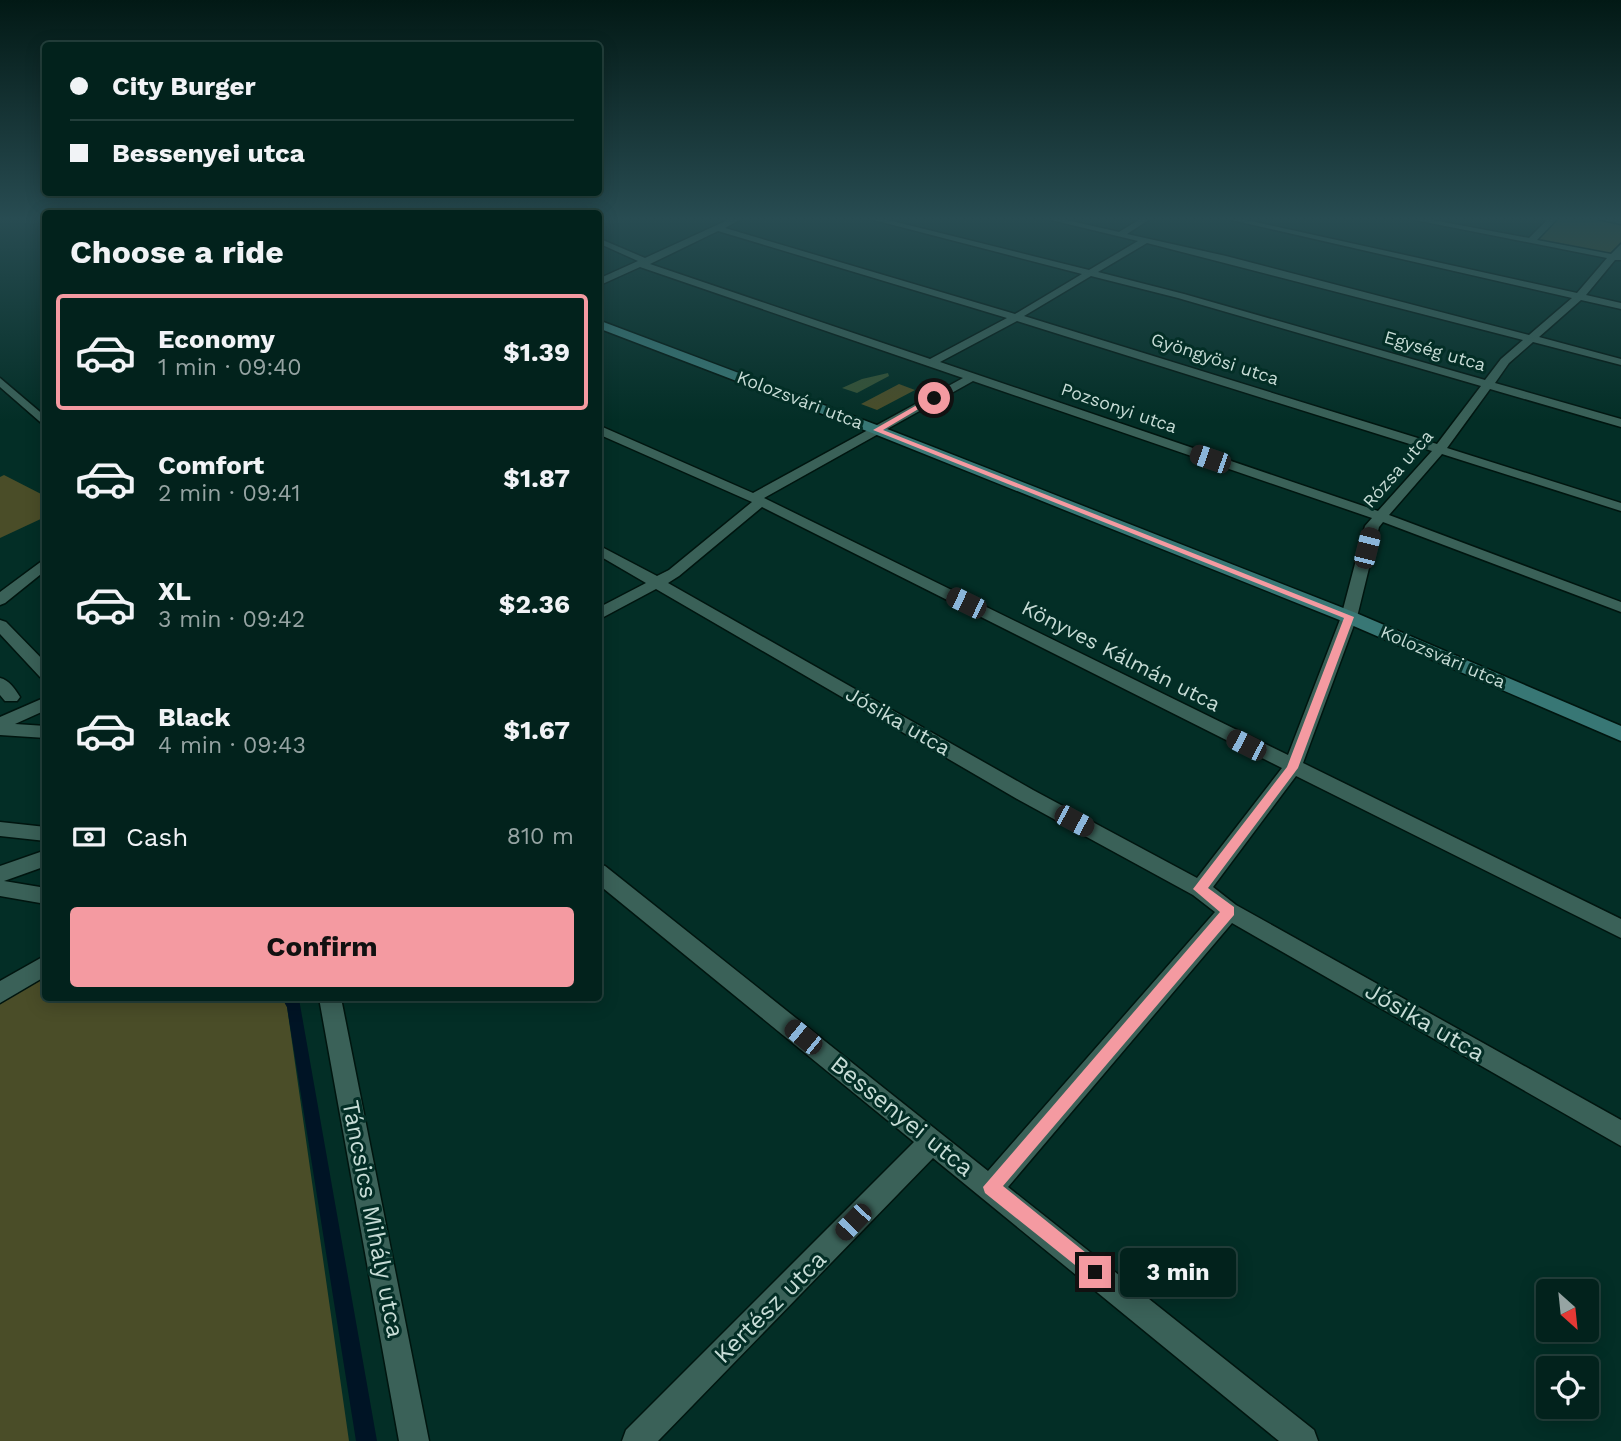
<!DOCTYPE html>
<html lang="en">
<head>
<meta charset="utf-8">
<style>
	body { margin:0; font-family:"Work Sans",sans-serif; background:#102f29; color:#f1f3f6; height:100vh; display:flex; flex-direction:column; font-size:26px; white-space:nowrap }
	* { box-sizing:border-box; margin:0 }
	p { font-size:23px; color:#96a4a3 }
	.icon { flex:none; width:38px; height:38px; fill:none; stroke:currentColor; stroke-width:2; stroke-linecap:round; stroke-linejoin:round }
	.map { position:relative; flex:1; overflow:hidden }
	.drawer { position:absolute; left:42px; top:210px; width:560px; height:791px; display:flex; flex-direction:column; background:#02221c; border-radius:7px; box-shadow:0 4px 18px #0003,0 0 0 2px #233f3b }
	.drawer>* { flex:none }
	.top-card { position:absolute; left:42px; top:42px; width:560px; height:154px; border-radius:7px; box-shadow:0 4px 18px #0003,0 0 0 2px #233f3b; display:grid; align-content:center; height:154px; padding:0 28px; background:#02221c }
	.needle { width:46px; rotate:153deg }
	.tools { position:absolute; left:1536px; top:1279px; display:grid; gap:14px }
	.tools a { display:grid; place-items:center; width:63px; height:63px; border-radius:7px; background:#02221c; box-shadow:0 4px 18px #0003,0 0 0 2px #233f3b; font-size:35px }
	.end { position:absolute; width:32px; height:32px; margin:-16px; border:9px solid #f49aa1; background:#111; box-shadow:0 0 0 4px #111 }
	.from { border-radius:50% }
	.bubble { position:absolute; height:49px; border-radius:7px; background:#02221c; box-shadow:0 4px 18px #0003,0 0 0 2px #233f3b; font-size:23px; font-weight:700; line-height:49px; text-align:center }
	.car { position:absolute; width:21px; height:42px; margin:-21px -10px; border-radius:9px; box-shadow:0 0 5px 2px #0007; background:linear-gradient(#222 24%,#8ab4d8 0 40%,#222 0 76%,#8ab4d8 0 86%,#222 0) }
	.top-card b { display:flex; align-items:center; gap:24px; height:66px; font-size:26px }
	.top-card b+b { border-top:2px solid #233f3b }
	.top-card i { width:18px; height:18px; background:#f1f3f6 }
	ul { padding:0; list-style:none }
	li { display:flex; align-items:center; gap:21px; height:116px; margin:0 14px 10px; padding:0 14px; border:4px solid transparent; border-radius:7px }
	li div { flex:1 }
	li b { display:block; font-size:26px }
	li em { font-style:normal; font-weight:700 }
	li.on { border-color:#f49aa1 }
	li>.icon { width:63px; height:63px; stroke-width:1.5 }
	h2 { padding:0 28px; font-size:32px; line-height:84px }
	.pay { display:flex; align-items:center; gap:18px; height:77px; padding:0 28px; font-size:26px }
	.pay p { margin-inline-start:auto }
	.cta { display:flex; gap:14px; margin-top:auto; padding:14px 28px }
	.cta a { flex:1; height:80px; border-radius:7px; background:#f49aa1; color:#111; font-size:28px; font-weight:700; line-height:80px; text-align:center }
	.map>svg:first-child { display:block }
	.green { fill:#4a4d28 }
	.water { fill:#001425 }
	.building { fill:#355235 }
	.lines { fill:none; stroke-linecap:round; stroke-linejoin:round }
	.street-casing { stroke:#00150f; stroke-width:3 }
	.secondary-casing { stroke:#00150f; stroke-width:3 }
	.street { fill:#3a6158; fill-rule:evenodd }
	.secondary { fill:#387775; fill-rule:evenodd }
	.route { fill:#f49aa1 }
	.labels { text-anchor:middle; stroke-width:6; stroke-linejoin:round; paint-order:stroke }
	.far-street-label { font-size:18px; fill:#c7dcd6; stroke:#032e26 }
	.street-label { font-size:21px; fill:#c7dcd6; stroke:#032e26 }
	.near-street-label { font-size:24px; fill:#c7dcd6; stroke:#032e26 }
</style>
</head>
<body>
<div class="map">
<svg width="1621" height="1441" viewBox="0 0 1621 1441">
	<rect width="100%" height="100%" fill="#032e26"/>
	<path class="green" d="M1557,219H1597L1621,223V242L1609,254L1537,240Z
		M899,384L915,390L877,410L861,404Z
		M4,475L45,496V517L0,538V477Z
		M45,973L46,998H282L287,1007L349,1441H0V1002Z"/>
	<path class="water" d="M282,998L299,999L377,1441H356L287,1007Z"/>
	<path class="building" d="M888,373L889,376L857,393L842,388L862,379Z"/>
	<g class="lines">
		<defs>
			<path id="street" d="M730,219H741L725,228L1015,314L1082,274L870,219H884L1089,270L1138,241L1047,219H1062L1119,232L1140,219H1150L1127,234L1226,256L1529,335L1572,298L1227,219H1242L1577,293L1607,258L1410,219H1427L1529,238L1548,219H1557L1537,240L1611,254L1621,244V260H1615L1586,295L1621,303V309L1581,300L1539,337L1621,359V365L1533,342L1509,363L1495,383L1621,419V427L1490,389L1447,448L1621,503V511L1442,454L1389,515L1621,602V612L1383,522L1379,527L1357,617L1303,763L1621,919V938L1296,776L1213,887L1236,905L1621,1120V1146L1232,923L1008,1187L1314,1430L1318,1441H1279L933,1158L658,1441H622L626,1430L914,1142L598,884V864L605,866L988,1171L1215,912L1193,895L1019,800L656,589L598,620V608L646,583L598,555V545L657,576L669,570L752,502L598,434V425L753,493L963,378L640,267L598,286V279L638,261L598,243V238L645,258ZM718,231L1007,318L930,359L650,264ZM1147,243L1523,340L1501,359L1485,380L1184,294L1098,272ZM1091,276L1178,298L1481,386L1437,444L1024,316ZM1017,321L1432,451L1378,511L940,362ZM973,381L1372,518L1365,526L1341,617L1288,755L764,498ZM762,507L1282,768L1197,878L1033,790L668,583L679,576Z
				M1598,219L1621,220V224Z
				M0,378L46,417V427L0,387Z
				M46,558V570L5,603L0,605V592Z
				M0,620L6,622L46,663V678L40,677L0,634Z
				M0,678C9,680 15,689 20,697L17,701H5L0,695Z
				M46,697V710L15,724L46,726V738L0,735V717Z
				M0,822L46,827V841L0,836Z
				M46,850V866L4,881L46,888V904L0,896V866Z
				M46,955V976L0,1003V981Z
				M319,998H341L429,1441H399Z"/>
			<path id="secondary" d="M598,320L882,427L1356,613L1621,726V741L1342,621L872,433L598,328Z"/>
		</defs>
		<use href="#street" class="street-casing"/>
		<use href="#secondary" class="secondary-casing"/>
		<use href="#street" class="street"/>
		<use href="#secondary" class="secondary"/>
	</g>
	<linearGradient id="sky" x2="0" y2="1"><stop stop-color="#021915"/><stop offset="0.52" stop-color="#284c52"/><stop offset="1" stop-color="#284c52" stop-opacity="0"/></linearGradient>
	<rect width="1621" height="421" fill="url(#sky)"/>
	<path class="route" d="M931,397L937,398L883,430L1354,617L1298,768L1208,888L1234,907V915L1003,1186L1101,1265L1104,1272L1101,1278L1095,1281L985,1193L983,1187L1220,912L1193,889L1287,767L1344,618L873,430Z"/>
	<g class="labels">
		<g class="far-street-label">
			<text transform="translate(1435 351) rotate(16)" y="6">Egység utca</text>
			<text transform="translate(1215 359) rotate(18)" y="6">Gyöngyösi utca</text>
			<text transform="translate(800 400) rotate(21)" y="6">Kolozsvári utca</text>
			<text transform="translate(1119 408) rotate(19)" y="6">Pozsonyi utca</text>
			<text transform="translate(1398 469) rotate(-49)" y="6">Rózsa utca</text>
			<text transform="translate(1443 657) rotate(23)" y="6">Kolozsvári utca</text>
		</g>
		<g class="street-label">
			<text transform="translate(1121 656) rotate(27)" y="7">Könyves Kálmán utca</text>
			<text transform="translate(898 721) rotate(30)" y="7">Jósika utca</text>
		</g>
		<g class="near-street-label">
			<text transform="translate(1425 1022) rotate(30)" y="8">Jósika utca</text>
			<text transform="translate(902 1116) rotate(39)" y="8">Bessenyei utca</text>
			<text transform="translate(373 1219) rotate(79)" y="8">Táncsics Mihály utca</text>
			<text transform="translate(770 1307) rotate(-45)" y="8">Kertész utca</text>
		</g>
	</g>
</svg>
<div class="tools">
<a><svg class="needle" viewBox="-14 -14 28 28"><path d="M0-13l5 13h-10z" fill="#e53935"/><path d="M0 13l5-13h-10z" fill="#96a4a3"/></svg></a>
<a><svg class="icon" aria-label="locate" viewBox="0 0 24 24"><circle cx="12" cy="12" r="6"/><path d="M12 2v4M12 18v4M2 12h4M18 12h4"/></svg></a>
</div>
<i class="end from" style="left:934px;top:398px"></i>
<i class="end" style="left:1095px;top:1272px"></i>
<div class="bubble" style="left:1120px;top:1248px;width:116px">3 min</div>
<i class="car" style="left:1210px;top:459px;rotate:289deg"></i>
<i class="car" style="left:1367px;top:548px;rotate:14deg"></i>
<i class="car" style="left:966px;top:603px;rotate:296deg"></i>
<i class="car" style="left:1246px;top:745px;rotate:297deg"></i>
<i class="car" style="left:1074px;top:821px;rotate:118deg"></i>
<i class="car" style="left:803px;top:1037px;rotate:309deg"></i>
<i class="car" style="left:853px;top:1222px;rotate:224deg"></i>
<div class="top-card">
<b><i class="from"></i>City Burger</b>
<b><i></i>Bessenyei utca</b>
</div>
<section class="drawer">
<h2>Choose a ride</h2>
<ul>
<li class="on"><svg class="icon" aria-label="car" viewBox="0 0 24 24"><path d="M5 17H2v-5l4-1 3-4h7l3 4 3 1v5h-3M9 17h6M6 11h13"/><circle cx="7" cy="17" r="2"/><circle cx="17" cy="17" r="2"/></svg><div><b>Economy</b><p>1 min · 09:40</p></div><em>$1.39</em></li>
<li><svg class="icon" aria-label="car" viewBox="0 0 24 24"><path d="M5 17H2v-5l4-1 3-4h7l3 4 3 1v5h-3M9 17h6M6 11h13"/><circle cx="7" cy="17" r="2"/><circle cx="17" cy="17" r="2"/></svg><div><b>Comfort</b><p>2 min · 09:41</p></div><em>$1.87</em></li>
<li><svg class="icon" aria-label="car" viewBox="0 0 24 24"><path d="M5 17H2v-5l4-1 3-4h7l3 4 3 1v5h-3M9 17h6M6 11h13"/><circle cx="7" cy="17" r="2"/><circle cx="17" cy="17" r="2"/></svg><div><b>XL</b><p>3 min · 09:42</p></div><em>$2.36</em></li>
<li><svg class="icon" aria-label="car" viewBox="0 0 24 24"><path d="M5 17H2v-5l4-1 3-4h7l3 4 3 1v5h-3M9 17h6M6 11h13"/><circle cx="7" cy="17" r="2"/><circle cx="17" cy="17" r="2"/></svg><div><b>Black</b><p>4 min · 09:43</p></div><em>$1.67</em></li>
</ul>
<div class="pay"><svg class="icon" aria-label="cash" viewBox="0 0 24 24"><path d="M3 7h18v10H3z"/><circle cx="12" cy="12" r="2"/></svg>Cash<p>810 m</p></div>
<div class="cta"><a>Confirm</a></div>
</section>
</div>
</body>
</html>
